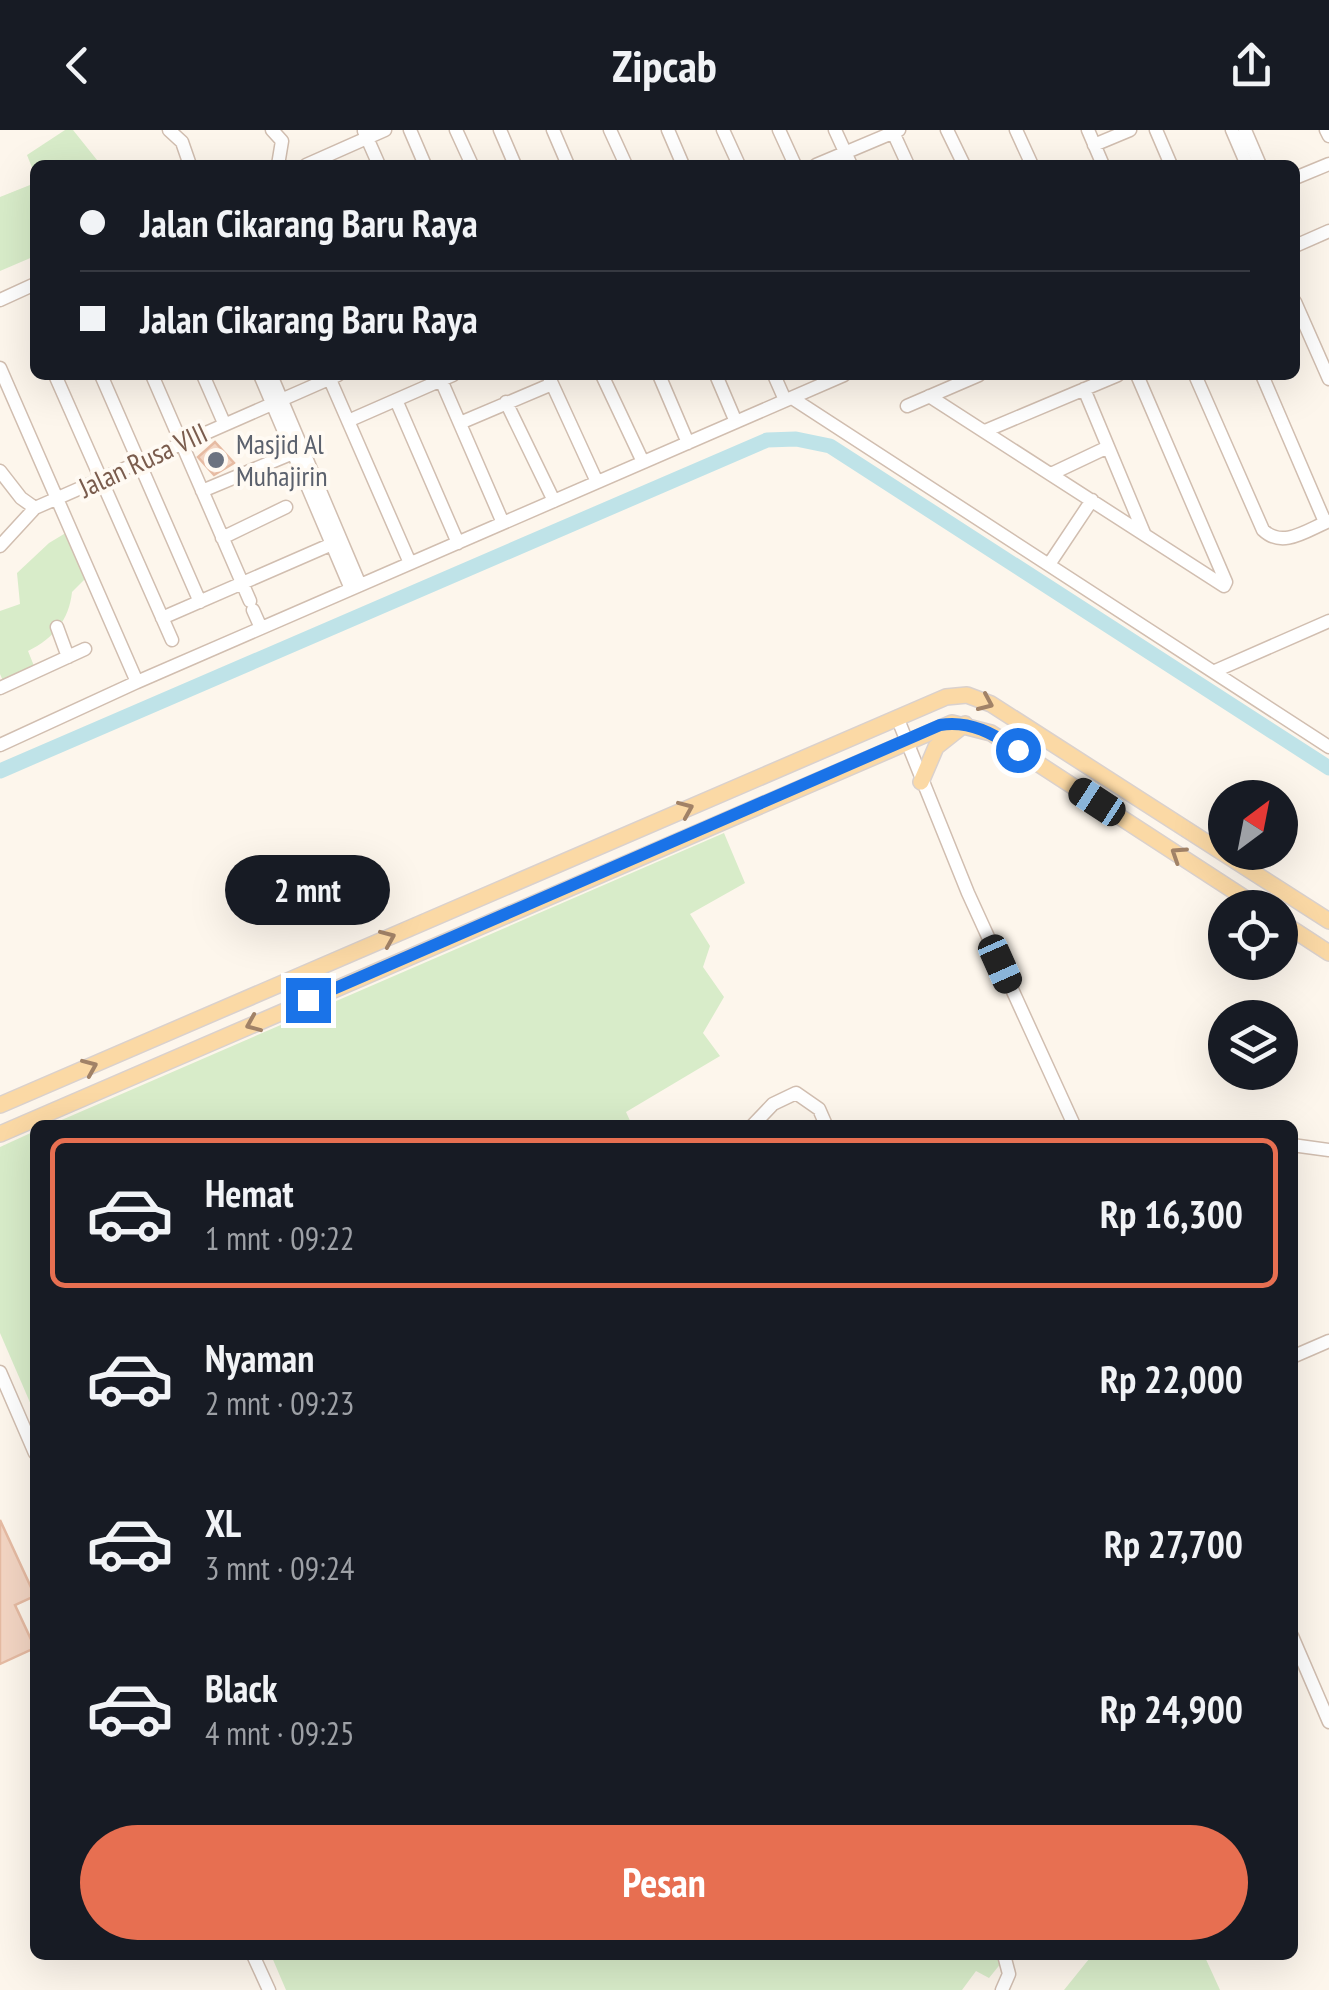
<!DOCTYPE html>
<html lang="id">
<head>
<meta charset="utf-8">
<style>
	body { margin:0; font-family:"PT Sans Narrow",sans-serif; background:#242831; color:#f1f3f6; height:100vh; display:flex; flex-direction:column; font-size:38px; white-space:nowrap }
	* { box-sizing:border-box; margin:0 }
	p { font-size:32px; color:#9ea1a6 }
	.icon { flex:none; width:55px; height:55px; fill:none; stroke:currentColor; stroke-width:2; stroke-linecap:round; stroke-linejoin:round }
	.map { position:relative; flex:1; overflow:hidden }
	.drawer { position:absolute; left:30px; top:990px; width:1268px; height:840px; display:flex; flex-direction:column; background:#171b24; border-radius:15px; box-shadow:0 10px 40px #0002 }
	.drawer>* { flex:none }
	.hud { position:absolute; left:30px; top:30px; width:1270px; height:220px; border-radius:15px; box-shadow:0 10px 40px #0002; display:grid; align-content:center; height:220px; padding:0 50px; background:#171b24 }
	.needle { width:65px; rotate:32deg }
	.controls { position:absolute; left:1208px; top:650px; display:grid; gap:20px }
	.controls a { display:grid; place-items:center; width:90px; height:90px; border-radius:50%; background:#171b24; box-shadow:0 10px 40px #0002; font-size:50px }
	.end { position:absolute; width:45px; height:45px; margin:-22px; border:12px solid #1a73e8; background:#fff; box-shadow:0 0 0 5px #fff }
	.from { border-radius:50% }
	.bubble { position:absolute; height:70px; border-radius:35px; background:#171b24; box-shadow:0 10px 40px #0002; font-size:32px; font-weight:700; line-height:70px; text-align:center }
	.car { position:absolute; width:30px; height:60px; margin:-30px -15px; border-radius:12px; box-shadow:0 0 8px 2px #0007; background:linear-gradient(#222 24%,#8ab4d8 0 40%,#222 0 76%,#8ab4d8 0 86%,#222 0) }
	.hud b { display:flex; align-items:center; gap:35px; height:95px; font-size:38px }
	.hud b+b { border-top:2px solid #363941 }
	.hud i { width:25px; height:25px; background:#f1f3f6 }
	ul { padding:18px 0 0; list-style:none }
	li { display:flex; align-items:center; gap:30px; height:150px; margin:0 20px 15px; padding:0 30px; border:5px solid transparent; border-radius:15px }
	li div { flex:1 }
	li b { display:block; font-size:38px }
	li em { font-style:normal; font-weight:700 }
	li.selected { border-color:#e76f51 }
	li>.icon { width:90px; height:90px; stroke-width:1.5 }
	.button { display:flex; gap:20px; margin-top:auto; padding:20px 50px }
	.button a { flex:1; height:115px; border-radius:60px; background:#e76f51; color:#fff; font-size:40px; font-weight:700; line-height:115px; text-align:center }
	header { display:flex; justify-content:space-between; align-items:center; height:130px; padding:0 50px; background:#171b24; font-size:45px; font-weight:700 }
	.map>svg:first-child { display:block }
	.green { fill:#d8ecc9 }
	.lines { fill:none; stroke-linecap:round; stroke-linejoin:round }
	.river { stroke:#bfe3e8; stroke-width:15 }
	.building { fill:#f3d5c3; stroke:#e6bba3; stroke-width:2.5 }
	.minor-casing { stroke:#d1beb0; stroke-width:15 }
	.major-casing { stroke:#dad1cd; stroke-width:18 }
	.minor { stroke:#fff; stroke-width:12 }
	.major { stroke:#fbd9a5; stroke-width:15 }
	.oneway { stroke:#a18267 }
	.route { stroke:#1a73e8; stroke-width:12 }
	.worship-dot { fill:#6b7280; stroke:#fffaf3; stroke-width:4 }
	.labels { text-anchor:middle; stroke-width:8; stroke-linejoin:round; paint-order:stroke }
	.worship-label { font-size:28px; fill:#5b616d; stroke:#fffaf3; text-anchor:start }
	.street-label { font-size:28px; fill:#7a5c4d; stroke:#fffaf3 }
</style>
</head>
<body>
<header><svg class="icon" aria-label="back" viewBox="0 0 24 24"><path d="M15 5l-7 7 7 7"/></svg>Zipcab<svg class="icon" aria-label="share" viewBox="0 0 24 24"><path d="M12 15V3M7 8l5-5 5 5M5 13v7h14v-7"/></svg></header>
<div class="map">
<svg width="1329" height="1860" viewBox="0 0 1329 1860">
	<rect width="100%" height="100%" fill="#fdf6ec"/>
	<path class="green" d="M65,0H73L101,35H35V45L27,25Z
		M35,53V126L0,141V67Z
		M69,401L88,446L72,462C69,490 54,508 28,521L34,536L3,551L0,544V481L20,474L17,443L49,413Z
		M724,703L745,753L690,784L710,816L703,837L724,867L703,903L720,926L626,982L632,995H50Z
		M35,1001V1284L0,1203V1017Z
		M271,1825H996L1002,1832L989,1848L976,1841L962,1860H286Z
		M1088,1825H1204L1220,1860H1064L1089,1829Z"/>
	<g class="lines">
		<path class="river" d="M0,641L767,310L796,309L830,316L1329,638"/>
	</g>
	<path class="building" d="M215,312L234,333L214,345L198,327Z
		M0,1390L35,1466L15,1475L35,1518L0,1534Z"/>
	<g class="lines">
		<defs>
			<path id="minor" d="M169,0L182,12L190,35
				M272,0L282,11L278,35
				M410,0L425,35
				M456,0L472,35
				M500,0L515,35
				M553,0L568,35
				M610,0L626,35
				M668,0L683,35
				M723,0L739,35
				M779,0L795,35
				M835,0L851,35
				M892,0L908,35
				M947,0L964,35
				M1016,0L1032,35
				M1088,0L1103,35
				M1156,0L1171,35
				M1232,0L1247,35
				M1245,0L1260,35
				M1326,0L1329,6
				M364,1L379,35
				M1094,15L1130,0
				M306,35L385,0
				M816,35L899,0
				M1295,48L1329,34
				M1295,116L1329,101
				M0,170L35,154
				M1295,172L1329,249
				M0,238L137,552L0,615
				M55,245L172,510
				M101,245L200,472
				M152,245L250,471
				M203,245L224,293
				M260,245L351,459
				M271,245L360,455
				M328,245L410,433
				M548,245L597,352
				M602,245L643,332
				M659,245L688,313
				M716,245L736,292
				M774,245L785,270
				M1195,245L1263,400C1283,419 1307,400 1329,391
				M1262,245L1325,392
				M441,250L503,393
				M1084,259L1144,403
				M929,266L1224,456L1226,452L1137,245
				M792,268L1329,617
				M396,270L458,413
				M506,272L554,371
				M907,276L979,245
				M348,291L453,245
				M460,293L552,254
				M985,301L1118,245
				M0,341L21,368L35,378L338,245
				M1051,344L1108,317
				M202,361L293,323
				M222,408L286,377
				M0,416L35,378
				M1050,433L1092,370
				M253,480L261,498
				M162,488L332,414
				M57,497L68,527
				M1215,541L1329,491
				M137,552L844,245
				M0,558L85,519
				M897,587L968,763L1074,995
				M753,995L773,974L796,963L819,979L826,995
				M1292,1015L1329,1020
				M1292,1227L1329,1211
				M0,1242L35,1323
				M1292,1506L1329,1592
				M253,1825L269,1860
				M1002,1860L1009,1844L1004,1825"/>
			<path id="major" d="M921,652L936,617L965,594
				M1280,791L1329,823
				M0,975L946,567L967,565L991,574L1329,791
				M0,1004L952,593L991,603L1260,778"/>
		</defs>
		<use href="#minor" class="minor-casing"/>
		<use href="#major" class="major-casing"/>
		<use href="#minor" class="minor"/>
		<use href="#major" class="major"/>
	</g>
	<defs><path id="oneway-chevron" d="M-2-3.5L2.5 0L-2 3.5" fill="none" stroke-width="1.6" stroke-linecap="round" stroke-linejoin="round" transform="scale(2.5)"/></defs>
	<g class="oneway">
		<use href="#oneway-chevron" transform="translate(986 573) rotate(24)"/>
		<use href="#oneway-chevron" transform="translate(686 679) rotate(-23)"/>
		<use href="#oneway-chevron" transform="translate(1178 724) rotate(-147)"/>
		<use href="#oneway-chevron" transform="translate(388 808) rotate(-23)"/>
		<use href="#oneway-chevron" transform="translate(253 894) rotate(157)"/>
		<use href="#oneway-chevron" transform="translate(90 937) rotate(-23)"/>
	</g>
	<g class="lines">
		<path class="route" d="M308,870L940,595C970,590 994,604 1018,620"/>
	</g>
	<circle class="worship-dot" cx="216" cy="330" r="10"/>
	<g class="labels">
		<g class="worship-label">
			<text x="236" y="324">Masjid Al<tspan x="236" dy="32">Muhajirin</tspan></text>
		</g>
		<g class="street-label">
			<text transform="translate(143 330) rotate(-25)" y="10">Jalan Rusa VIII</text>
		</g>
	</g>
</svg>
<div class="controls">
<a><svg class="needle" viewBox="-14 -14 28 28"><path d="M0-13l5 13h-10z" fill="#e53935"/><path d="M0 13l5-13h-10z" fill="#9ea1a6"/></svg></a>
<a><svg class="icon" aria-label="locate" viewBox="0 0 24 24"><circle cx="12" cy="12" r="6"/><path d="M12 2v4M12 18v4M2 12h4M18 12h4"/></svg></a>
<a><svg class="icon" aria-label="layers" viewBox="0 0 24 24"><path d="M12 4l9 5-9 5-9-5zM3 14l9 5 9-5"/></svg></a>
</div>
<i class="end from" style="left:1018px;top:620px"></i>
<i class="end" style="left:308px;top:870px"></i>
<div class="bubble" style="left:225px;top:725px;width:165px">2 mnt</div>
<i class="car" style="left:1097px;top:672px;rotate:303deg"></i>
<i class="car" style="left:1000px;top:834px;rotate:156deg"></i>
<div class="hud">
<b><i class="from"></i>Jalan Cikarang Baru Raya</b>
<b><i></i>Jalan Cikarang Baru Raya</b>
</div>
<section class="drawer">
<ul>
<li class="selected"><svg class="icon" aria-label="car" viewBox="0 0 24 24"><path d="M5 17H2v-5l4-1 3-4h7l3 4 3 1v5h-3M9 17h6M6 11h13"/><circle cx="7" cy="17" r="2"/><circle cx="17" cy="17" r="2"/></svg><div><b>Hemat</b><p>1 mnt · 09:22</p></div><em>Rp 16,300</em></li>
<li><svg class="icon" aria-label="car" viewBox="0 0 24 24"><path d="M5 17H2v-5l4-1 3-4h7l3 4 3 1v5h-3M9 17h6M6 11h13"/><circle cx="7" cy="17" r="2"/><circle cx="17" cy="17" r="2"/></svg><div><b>Nyaman</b><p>2 mnt · 09:23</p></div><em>Rp 22,000</em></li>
<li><svg class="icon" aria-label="car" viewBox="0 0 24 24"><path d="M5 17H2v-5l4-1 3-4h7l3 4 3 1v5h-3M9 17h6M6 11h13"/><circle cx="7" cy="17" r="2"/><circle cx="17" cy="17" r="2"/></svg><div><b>XL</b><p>3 mnt · 09:24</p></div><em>Rp 27,700</em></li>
<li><svg class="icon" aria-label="car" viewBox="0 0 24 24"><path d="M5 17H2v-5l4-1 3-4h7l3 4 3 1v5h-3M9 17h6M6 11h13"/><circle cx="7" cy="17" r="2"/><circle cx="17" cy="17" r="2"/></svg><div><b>Black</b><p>4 mnt · 09:25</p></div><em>Rp 24,900</em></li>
</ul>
<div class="button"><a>Pesan</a></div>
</section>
</div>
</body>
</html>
